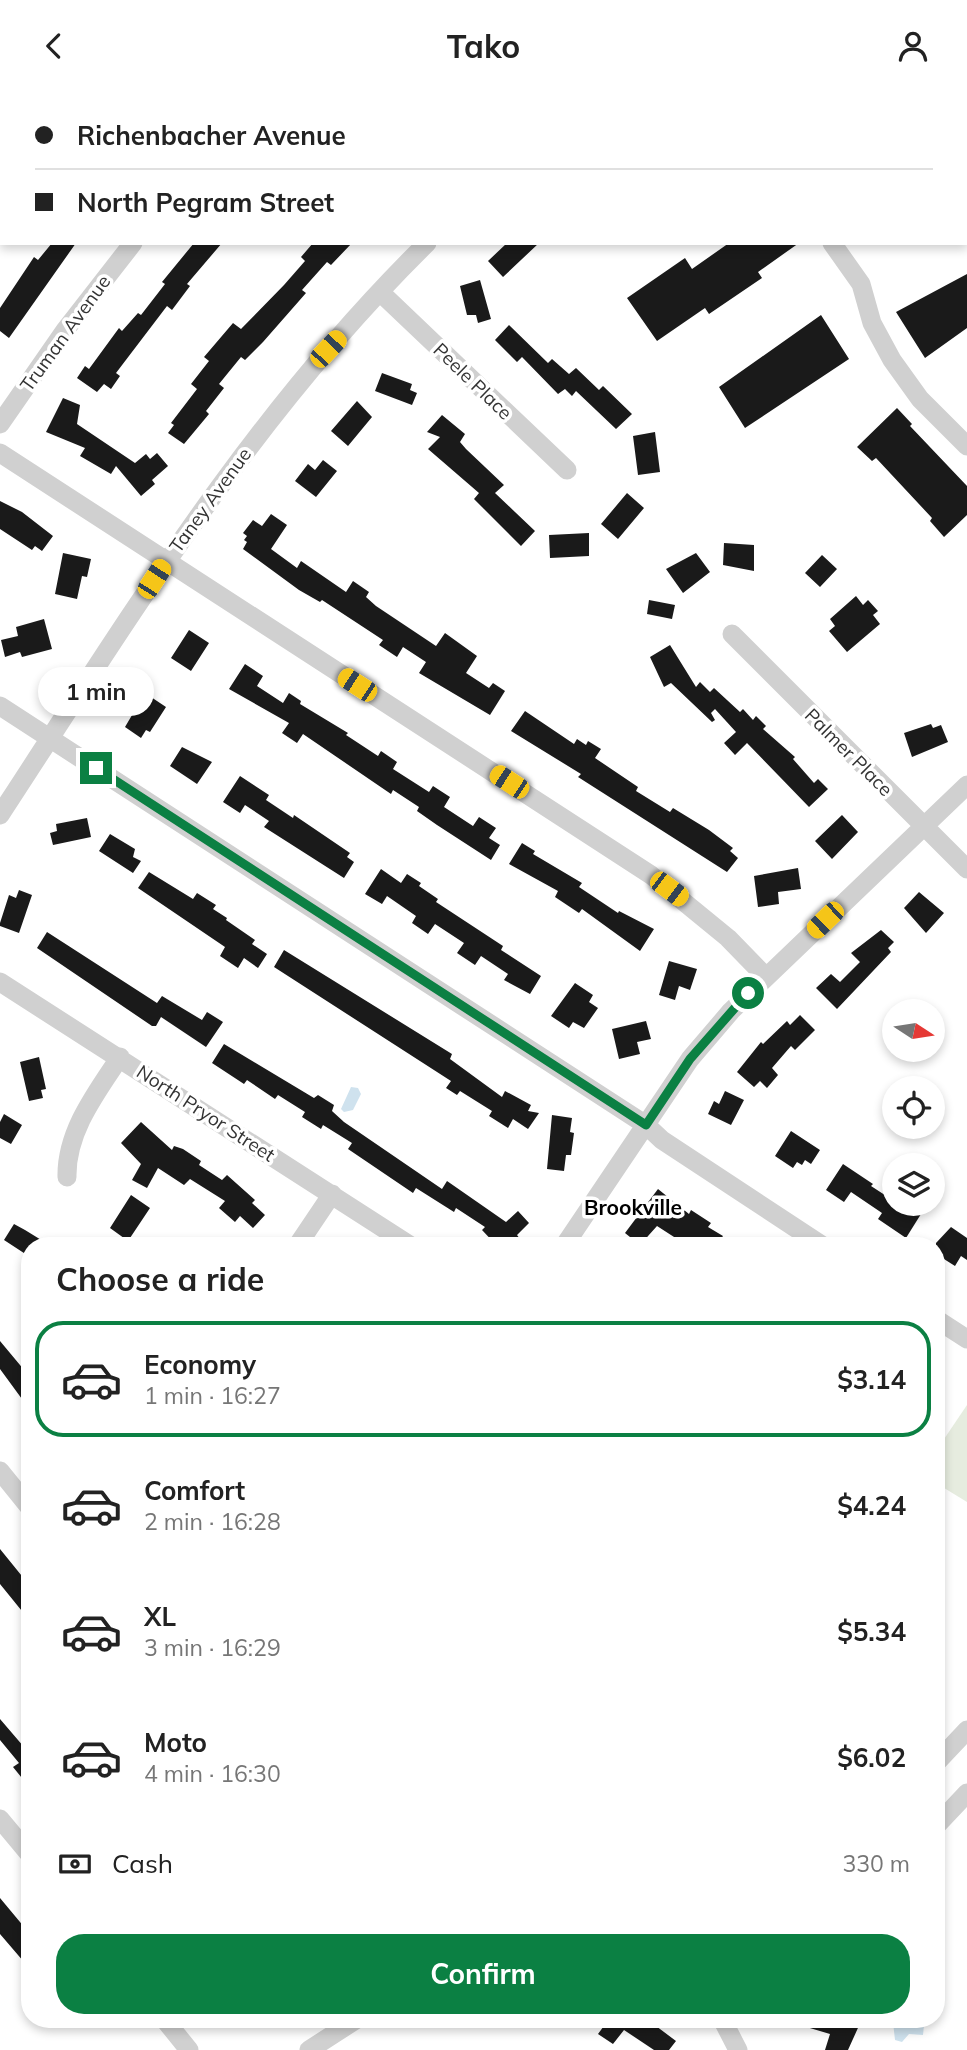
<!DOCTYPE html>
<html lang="en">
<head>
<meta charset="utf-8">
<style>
	body { margin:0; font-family:Mulish,sans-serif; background:#f6f6f6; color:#222; height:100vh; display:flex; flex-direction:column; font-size:26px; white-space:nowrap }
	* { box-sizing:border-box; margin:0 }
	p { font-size:23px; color:#767676 }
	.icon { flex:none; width:38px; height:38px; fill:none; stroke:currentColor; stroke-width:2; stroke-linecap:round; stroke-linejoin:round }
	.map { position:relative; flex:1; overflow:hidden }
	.details { position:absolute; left:21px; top:1146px; width:924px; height:791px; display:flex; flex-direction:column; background:#fff; border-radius:28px; box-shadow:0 4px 10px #0003 }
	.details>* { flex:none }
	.banner { position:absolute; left:0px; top:0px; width:968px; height:154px; box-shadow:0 4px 10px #0003; display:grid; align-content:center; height:154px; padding:0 35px; background:#fff }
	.needle { width:46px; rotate:102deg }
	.buttons { position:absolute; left:882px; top:908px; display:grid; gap:14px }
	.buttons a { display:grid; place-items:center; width:63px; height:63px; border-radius:50%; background:#fff; box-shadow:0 4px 10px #0003; font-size:35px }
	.end { position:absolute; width:32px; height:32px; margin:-16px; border:9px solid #0b8043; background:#fff; box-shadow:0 0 0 4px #fff }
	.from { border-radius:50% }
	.bubble { position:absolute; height:49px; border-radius:24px; background:#fff; box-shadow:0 4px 10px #0003; font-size:23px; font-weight:700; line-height:49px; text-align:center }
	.car { position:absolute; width:21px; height:42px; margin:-21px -10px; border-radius:9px; box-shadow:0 0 5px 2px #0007; background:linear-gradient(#f5c518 24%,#345 0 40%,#f5c518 0 76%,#345 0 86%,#f5c518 0) }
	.banner b { display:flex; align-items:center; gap:24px; height:66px; font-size:26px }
	.banner b+b { border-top:2px solid #e0e0e0 }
	.banner i { width:18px; height:18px; background:#222 }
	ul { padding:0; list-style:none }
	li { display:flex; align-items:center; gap:21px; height:116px; margin:0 14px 10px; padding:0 21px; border:4px solid transparent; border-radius:28px }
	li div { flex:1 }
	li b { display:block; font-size:26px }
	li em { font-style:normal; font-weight:700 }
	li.active { border-color:#0b8043 }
	li>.icon { width:63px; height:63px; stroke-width:1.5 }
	h2 { padding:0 35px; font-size:32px; line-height:84px }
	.pay { display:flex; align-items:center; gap:18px; height:77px; padding:0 35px; font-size:26px }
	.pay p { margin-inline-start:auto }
	.button { display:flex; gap:14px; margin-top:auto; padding:14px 35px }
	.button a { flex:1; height:80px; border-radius:28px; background:#0b8043; color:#fff; font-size:28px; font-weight:700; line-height:80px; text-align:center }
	header { display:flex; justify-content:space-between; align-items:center; height:91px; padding:0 35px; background:#fff; font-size:32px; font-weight:700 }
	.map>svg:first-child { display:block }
	.green { fill:#e6ecdf }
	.water { fill:#cfe2ee }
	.building { fill:#1a1a1a }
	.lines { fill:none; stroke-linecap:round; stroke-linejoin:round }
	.minor { stroke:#d0d0d0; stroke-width:19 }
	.route { stroke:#0b8043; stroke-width:9 }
	.labels { text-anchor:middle; stroke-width:7; stroke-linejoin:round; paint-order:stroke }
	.street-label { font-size:19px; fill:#333; stroke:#fff }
	.neighbourhood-label { font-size:21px; font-weight:bold; fill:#000; stroke:#fff }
</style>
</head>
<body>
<header><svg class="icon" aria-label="back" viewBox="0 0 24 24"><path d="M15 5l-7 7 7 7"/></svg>Tako<svg class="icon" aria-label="person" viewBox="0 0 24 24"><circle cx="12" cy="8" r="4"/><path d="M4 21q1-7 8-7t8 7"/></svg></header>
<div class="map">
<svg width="967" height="1959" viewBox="0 0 967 1959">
	<rect width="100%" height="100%" fill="#fff"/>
	<path class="green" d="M967,1314V1411L936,1392V1360Z"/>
	<path class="water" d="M351,996L358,997L361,1003L353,1019L344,1021L341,1018Z
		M912,1928L913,1932L924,1934L923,1944L909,1943L902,1951L895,1949L893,1931Z"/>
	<path class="building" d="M52,152H76L9,247L0,240V217L34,166L38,169Z
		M194,152H222L187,193L190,195L172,219L167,215L116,282L120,285L111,298L104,293L97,301L77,287L85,275L89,278L119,237L122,240L138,222L141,224L165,193L162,191Z
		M313,152H352L331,174L327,171L302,199L306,202L263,251L245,269L241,266L219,293L224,297L206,320L209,323L184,353L168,342L174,334L171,332L197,298L191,293L209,270L204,266L233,232L241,238L284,194L305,170L301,166Z
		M507,152H539L503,186L488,170Z
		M729,152H799L758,181L762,187L709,223L705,217L657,250L627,207L685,167L692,178Z
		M967,183V237L925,267L896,221Z
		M480,189L491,228L478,232L476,224H467L460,195Z
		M821,224L849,268L745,337L719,296Z
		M509,234L548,272L552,268L569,283L576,277L599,299L603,295L632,323L616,338L576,300L572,305L565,298L558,303L522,266L517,271L495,249Z
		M382,282L412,293L410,299L417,302L412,314L375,300Z
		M63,307L80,314L77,333L135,372L146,363L150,368L157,362L168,375L152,389L155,393L141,405L116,375L111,383L80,365L85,357L46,341Z
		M357,310L372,326L348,355L331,340Z
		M897,317L912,333L910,335L967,395V424L944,446L930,430L932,427L876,367L872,370L857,356Z
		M442,324L465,343L460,351L466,358L504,394L495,402L535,440L521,455L474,408L479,402L428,358L440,346L427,341Z
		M655,341L660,381L638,384L633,345Z
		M323,369L337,380L316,406L295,390L308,373L315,379Z
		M627,402L644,417L618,448L601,433Z
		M0,410L22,421L53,445L42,460L35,455L32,459L0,438Z
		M271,423L287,434L271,458L297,477L301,470L346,501L353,490L369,501L366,506L376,515L436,555L445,542L477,565L466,582L489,597L493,592L505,600L490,624L419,582L426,571L403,556L397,566L379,554L383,549L322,509L320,511L299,499L243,458L247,451L244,449L247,445L243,442L253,429L262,435Z
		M589,442V465L550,467L549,444Z
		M724,452L754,454V480L723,474Z
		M63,462L91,468L87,486L82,485L77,508L55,503Z
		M696,462L710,481L683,502L666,478Z
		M822,464L837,478L820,496L805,482Z
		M856,505L863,514L868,509L878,520L873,524L880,533L847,561L829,540L835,535L830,528Z
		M649,509L675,514L672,528L647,523Z
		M44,528L52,558L22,566L20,561L5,566L1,549L18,545L16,536Z
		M189,539L209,552L191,580L171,567Z
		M670,554L696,596L700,591L710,601L714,597L740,621L743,618L753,629L756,625L766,635L763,638L795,666L793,668L814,692L818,688L828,698L809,716L747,652L735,664L724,652L736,641L715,618L711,622L715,629L712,631L671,592L664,596L650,566Z
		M245,573L263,585L257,595L283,612L289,602L301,610L300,613L348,642L346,644L378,665L381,660L397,671L393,678L429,701L433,695L450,706L444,716L473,735L479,726L496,737L489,747L500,754L491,769L437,734L417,720L419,716L393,699L391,703L303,643L297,652L282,642L289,632L229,598Z
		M145,602L166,616L150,641L146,639L141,647L125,636Z
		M525,620L574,653L577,648L586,654L588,650L601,658L595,667L638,696L636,700L670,721L673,717L709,739L733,757L730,760L738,767L727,781L578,686L581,683L511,640Z
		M931,633L933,637L941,634L948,651L912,666L904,642Z
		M182,656L212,671L197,693L170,675Z
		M240,685L269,704L266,709L293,727L294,724L350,762L347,766L354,771L344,787L264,736L269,730L245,714L240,722L223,711Z
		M842,724L858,741L832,768L815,750Z
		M87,727L91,746L53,754L50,742L57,740L56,733Z
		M110,743L135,758L133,766L141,770L133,782L99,760Z
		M522,752L535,760L533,763L582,792L579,796L618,822L619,820L654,838L640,860L582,818L579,822L555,806L558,800L509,773Z
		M798,777L801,798L778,801L779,813L758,816L754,785Z
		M381,778L401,792L407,783L421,792L419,795L438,808L436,811L503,855L501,859L541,885L530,903L504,889L508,883L481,865L475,874L457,862L464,852L435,833L428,843L412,832L416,825L387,805L382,813L365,803Z
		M149,781L193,808L197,802L216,814L213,818L227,827L226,829L255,849L252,853L267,863L258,877L244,867L238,877L220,865L225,856L138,797Z
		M19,799L32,804L19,842L0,835V832L9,804L16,807Z
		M919,801L944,822L926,842L904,817Z
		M881,839L894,851L888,857L891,861L837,918L816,897L831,883L840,891L860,871L851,862Z
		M47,841L157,912L162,905L202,929L207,921L223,931L206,956L161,926L156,935H152L37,857Z
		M284,859L452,963L450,968L502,1006L505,1000L531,1014L528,1020L539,1022L528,1038L513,1028L508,1037L489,1025L492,1020L460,1000L457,1004L446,997L451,990L274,876Z
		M669,870L697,878L690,899L679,895L675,909L659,904Z
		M575,892L593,904L589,911L598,917L584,937L573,931L569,937L551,925Z
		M800,924L815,939L795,959L791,955L772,977L778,984L767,997L760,990L754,996L737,981L761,951L763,953L787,930L790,934Z
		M646,930L651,948L637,951L640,963L619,968L612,938Z
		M224,953L314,1007L318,1004L334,1014L332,1020L344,1031L442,1098L447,1090L506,1131L518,1120L529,1132L517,1144L520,1148L513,1155H497L482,1139L485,1136L456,1117L454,1121L416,1097L413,1102L348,1058L352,1052L323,1034L321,1038L302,1026L305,1021L278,1004L275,1008L247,989L244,993L212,972Z
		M39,966L46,998L41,999L43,1007L29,1010L20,971Z
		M725,1000L744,1009L731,1034L708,1023L714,1010L719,1013Z
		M4,1023L22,1034L11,1053L0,1047V1031Z
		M552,1024L572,1027L570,1041L574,1042L571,1064H566L564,1080L547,1078Z
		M141,1031L172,1059L174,1055L183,1058L201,1070L199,1074L222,1089L227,1084L255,1109L252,1112L265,1124L253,1137L240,1125L235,1131L219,1117L225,1110L190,1088L184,1094L158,1077L147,1097L132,1089L141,1073L121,1052Z
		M791,1040L820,1059L811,1073L805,1069L802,1074L797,1071L793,1077L775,1065Z
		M843,1073L873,1093L871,1095L894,1110V1113L908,1115L921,1123L906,1147L878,1128L882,1122L851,1101L844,1111L826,1099Z
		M658,1098L689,1123L691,1119L711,1132L708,1136L723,1145L716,1155H705L693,1147L688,1155L657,1135L640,1154L625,1142Z
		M131,1104L150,1117L128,1150L110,1137Z
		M14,1133L25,1139L51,1155H30V1166L4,1149Z
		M951,1136L967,1147V1169L961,1165L955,1175L936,1163V1152Z
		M0,1250L30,1286V1319L0,1278Z
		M0,1458L30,1495V1530L0,1493Z
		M0,1628L30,1663V1697L13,1676L19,1672L0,1649Z
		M0,1807L30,1843V1878L0,1843Z
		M609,1928H660L656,1935L676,1950L669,1959H654L624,1939L613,1953L598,1943Z
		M794,1928H862L848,1959H825L830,1943L793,1932Z"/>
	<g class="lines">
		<path class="minor" d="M731,0L732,2
			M269,2L270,0
			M594,2L596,0
			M652,2L655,0
			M0,8L2,6
			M832,152L861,193L872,232L892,269L920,308L967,355
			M380,201L567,379
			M0,333L66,238L133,152
			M0,362L651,784L728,847L765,885
			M732,543L967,778
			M0,615L646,1034L662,1049L823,1155
			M0,724C132,522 253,323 427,152
			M0,891L411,1155
			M67,1086C66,1041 96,1002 120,966
			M297,1155L332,1103
			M564,1155L690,968L731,920L967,694
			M936,1228L967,1248
			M0,1380L30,1417
			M936,1672L967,1639
			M0,1728L30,1764
			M936,1735L967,1702
			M164,1928L189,1959
			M722,1928L738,1959
			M309,1959L357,1928"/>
	</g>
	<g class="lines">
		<path class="route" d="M96,677L646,1034L690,968L748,902"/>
	</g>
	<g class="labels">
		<g class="street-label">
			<text transform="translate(65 242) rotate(-54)" y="7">Truman Avenue</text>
			<text transform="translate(473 290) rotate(44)" y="7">Peele Place</text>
			<text transform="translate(210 409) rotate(-54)" y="7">Taney Avenue</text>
			<text transform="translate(849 661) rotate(45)" y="7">Palmer Place</text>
			<text transform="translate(206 1022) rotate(33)" y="7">North Pryor Street</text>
		</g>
		<g class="neighbourhood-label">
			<text x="633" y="1124">Brookville</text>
		</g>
	</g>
</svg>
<div class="buttons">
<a><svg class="needle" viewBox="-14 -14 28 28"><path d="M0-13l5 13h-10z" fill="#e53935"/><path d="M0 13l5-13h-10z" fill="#767676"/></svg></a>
<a><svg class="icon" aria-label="locate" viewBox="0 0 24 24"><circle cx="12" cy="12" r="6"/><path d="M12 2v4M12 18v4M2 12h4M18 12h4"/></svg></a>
<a><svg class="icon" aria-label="layers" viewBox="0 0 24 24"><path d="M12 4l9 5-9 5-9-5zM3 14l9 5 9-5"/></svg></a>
</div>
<i class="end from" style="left:748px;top:902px"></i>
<i class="end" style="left:96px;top:677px"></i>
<div class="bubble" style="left:38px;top:576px;width:116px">1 min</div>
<i class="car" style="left:328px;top:258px;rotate:43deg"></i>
<i class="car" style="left:154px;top:488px;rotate:33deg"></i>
<i class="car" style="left:357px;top:594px;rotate:303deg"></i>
<i class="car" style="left:509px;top:691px;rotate:303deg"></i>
<i class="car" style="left:669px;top:798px;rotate:127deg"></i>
<i class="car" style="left:825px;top:829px;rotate:226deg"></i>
<div class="banner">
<b><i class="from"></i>Richenbacher Avenue</b>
<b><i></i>North Pegram Street</b>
</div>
<section class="details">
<h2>Choose a ride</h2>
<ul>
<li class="active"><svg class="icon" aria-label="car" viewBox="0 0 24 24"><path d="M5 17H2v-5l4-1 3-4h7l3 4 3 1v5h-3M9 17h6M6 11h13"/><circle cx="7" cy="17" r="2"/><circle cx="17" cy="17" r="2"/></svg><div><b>Economy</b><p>1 min · 16:27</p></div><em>$3.14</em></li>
<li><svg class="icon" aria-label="car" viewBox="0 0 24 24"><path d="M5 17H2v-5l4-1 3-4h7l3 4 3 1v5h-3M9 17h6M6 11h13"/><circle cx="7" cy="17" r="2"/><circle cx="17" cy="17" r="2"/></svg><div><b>Comfort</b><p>2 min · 16:28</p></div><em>$4.24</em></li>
<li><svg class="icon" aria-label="car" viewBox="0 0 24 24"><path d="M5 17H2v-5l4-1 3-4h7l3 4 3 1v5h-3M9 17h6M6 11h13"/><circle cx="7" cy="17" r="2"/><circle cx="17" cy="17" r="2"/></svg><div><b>XL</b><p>3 min · 16:29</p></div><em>$5.34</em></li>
<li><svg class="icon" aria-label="car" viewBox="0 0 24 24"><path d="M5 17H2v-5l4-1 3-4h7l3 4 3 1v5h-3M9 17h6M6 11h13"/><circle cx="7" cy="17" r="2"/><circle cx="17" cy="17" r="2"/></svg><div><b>Moto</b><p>4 min · 16:30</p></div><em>$6.02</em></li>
</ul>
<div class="pay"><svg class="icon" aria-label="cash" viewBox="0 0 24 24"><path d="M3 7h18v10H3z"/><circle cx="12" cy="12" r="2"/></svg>Cash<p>330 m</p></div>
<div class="button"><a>Confirm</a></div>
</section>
</div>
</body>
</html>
